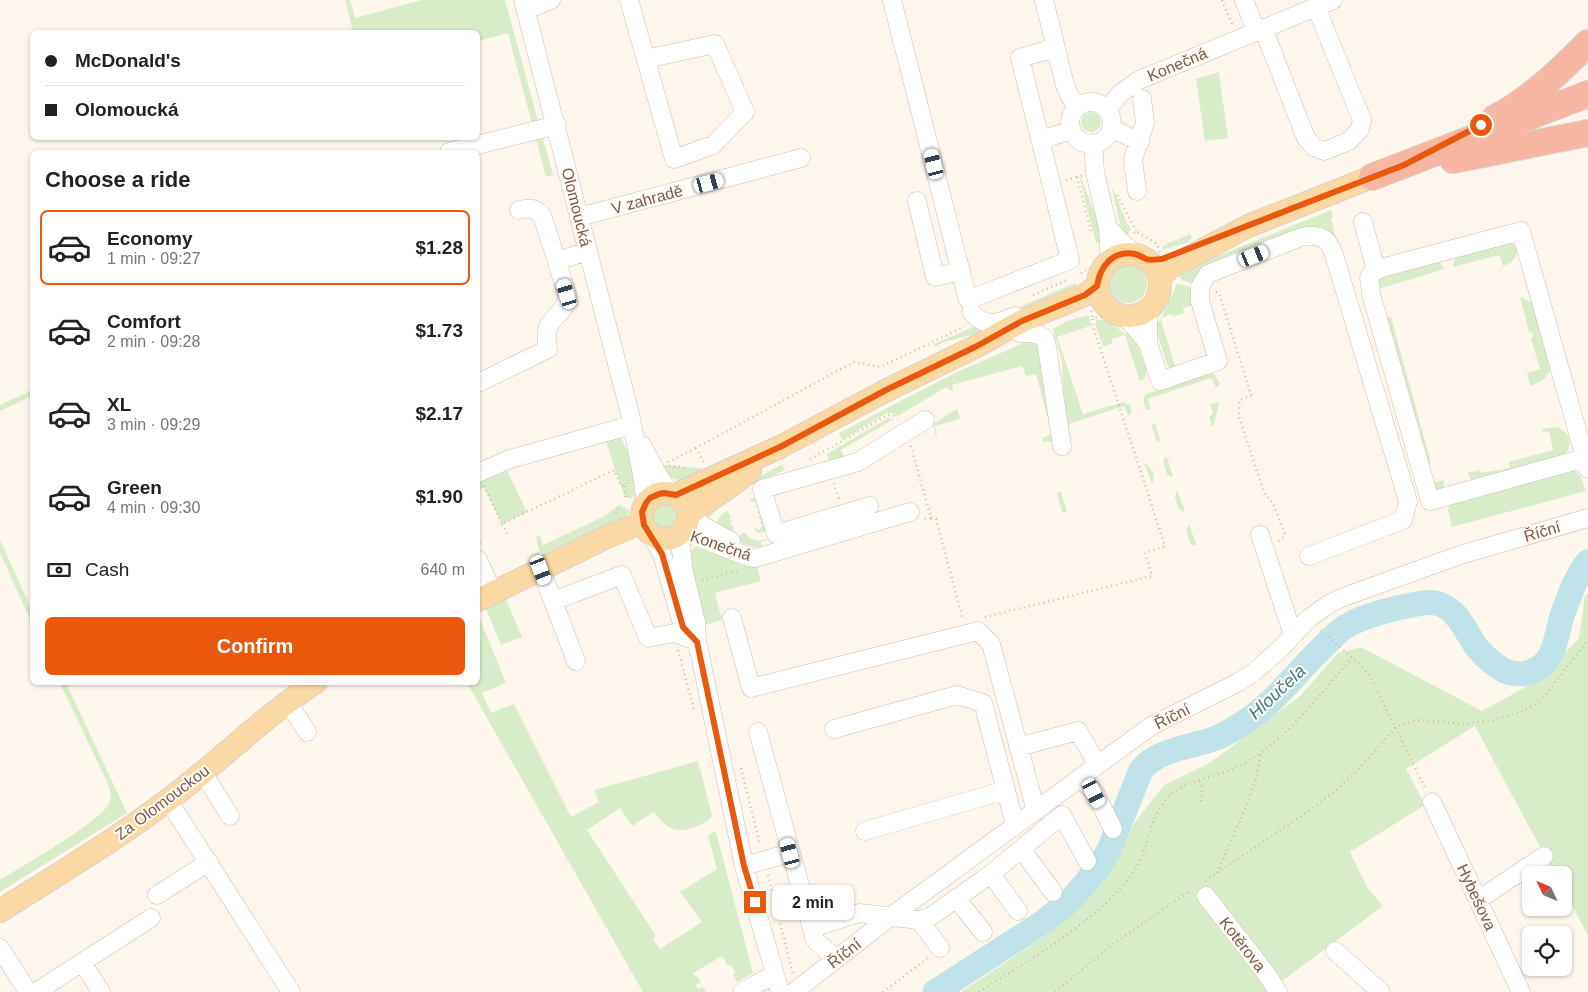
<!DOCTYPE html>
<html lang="en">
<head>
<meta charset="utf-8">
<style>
	body { margin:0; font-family:Arial,sans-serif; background:#f6f6f6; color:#222; height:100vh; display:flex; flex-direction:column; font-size:19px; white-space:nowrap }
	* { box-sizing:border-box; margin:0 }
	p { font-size:16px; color:#767676 }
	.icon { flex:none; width:28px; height:28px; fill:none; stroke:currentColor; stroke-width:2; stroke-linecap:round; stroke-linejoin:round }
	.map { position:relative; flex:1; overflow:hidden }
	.sheet { position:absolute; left:30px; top:150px; width:450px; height:535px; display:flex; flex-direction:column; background:#fff; border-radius:8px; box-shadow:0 1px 4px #0004 }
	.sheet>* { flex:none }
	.banner { position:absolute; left:30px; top:30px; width:450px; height:110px; border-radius:8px; box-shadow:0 1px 4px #0004; display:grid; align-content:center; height:110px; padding:0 15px; background:#fff }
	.needle { width:32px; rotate:314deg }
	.fabs { position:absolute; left:1522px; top:866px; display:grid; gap:10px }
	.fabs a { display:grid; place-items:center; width:50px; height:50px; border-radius:8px; background:#fff; box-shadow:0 1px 4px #0004; font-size:25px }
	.end { position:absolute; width:22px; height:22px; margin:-11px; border:6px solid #ea580c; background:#fff; box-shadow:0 0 0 2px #fff }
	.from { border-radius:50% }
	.bubble { position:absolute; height:35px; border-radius:8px; background:#fff; box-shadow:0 1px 4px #0004; font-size:16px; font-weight:700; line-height:35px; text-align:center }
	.car { position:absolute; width:15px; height:30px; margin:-15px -8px; border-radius:6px; box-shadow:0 0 4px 1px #0007; background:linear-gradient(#fff 24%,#345 0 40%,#fff 0 76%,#345 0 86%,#fff 0) }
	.banner b { display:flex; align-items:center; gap:18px; height:48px; font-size:19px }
	.banner b+b { border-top:1px solid #e0e0e0 }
	.banner i { width:12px; height:12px; background:#222 }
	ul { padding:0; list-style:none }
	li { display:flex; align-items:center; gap:15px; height:75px; margin:0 10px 8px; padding:0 5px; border:2px solid transparent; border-radius:8px }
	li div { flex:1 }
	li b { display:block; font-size:19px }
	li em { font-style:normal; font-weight:700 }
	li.active { border-color:#ea580c }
	li>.icon { width:45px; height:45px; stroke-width:1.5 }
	h2 { padding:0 15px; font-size:22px; line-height:60px }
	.pay { display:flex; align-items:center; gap:12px; height:55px; padding:0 15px; font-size:19px }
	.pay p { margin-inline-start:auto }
	.action { display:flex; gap:10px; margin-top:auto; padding:10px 15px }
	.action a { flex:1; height:58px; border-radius:8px; background:#ea580c; color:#fff; font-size:20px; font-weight:700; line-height:58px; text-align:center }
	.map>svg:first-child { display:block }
	.green { fill:#d8ecc9 }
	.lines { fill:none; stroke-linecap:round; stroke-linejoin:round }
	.river { stroke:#bfe3e8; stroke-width:25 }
	.minor-casing { stroke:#d1beb0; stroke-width:19 }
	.major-casing { stroke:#dad1cd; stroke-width:24 }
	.highway-casing { stroke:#dad1cd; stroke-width:28 }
	.path { stroke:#d9b8a5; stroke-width:2.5; stroke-dasharray:1 4; stroke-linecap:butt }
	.minor { stroke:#fff; stroke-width:18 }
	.major { stroke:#fbd9a5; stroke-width:22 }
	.highway { stroke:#f7b7a3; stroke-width:26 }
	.route { stroke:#ea580c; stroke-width:6 }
	.labels { text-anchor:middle; stroke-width:4; stroke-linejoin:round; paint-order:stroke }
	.street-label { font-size:16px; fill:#7a5c4d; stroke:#fffaf3 }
	.water-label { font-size:18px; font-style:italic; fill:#437c86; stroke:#fffaf3 }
</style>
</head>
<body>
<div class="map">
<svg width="1588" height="992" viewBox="0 0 1588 992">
	<rect width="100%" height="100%" fill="#fdf6ec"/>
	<path class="green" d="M345,0H350L355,18L422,0H505L553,175L546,177L508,33L478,41V32H353Z
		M1219,72L1228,138L1205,141L1196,79Z
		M1081 122a10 10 0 1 1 20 0a10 10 0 1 1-20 0Z
		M1081,178L1095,214L1103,243H1096L1080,179Z
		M1112,189H1113L1126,221L1131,229L1129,233L1123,236Z
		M1331,210L1333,218L1331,219L1351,296L1328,234L1196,284L1183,281L1176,273Z
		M1190,234L1192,237L1189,242L1163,250L1162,246Z
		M1509,241L1513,243L1517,250C1517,259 1511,263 1503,266L1499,255L1453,267L1454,262L1458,253Z
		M1431,259L1440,262L1445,269L1378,289L1386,318L1391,317L1431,463L1425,466L1430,483L1444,480V488L1440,491H1436L1430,486L1427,481L1376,293C1375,284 1376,278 1383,272Z
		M1109 284a19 19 0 1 1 38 0a19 19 0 1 1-38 0Z
		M1173,280L1158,315L1155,317C1154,305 1160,298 1163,286Z
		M1075,283L1079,291L979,333L944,342L935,347L934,344Z
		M1177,284L1195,288L1192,305L1183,308L1184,313L1174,316L1171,314L1163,317L1161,320L1176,369H1170L1167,364L1154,324L1160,321Z
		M1520,297L1532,302L1551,368C1547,379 1540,382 1530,386L1527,373L1540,369L1531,339V338L1533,337L1532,331L1529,332Z
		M1089,315L1091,327L1090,326L1057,337L1083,414L1123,402L1130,405L1132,412L1129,416L1124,406L1066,425L1065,436L1062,361L1053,329L1067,321Z
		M1097,320C1109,318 1116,327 1125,334L1133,331L1147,371L1144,379L1140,381L1139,379L1125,335L1112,339V343L1103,347L1095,324Z
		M1028,341L1035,342L1038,348L1047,402L1055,437L1052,441L1043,442L1042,438L1052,434L1036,374L1026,376L1022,366L952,385L953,392L946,387L898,416L895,414L887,413L842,440L839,433L955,373Z
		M1211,373L1215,374L1220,384L1217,387H1216L1211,378L1148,399L1151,409L1148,410L1145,407L1143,399L1146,394Z
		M32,390V396L0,411V405Z
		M1219,402L1214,425L1212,426L1209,417L1213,414L1210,404Z
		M957,409L960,419L935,426L937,436L936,437L933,424Z
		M888,418L894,419L841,450L846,460L830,464L827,454Z
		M1153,423H1155L1161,443L1156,440L1152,427Z
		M1556,427C1570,432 1574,443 1565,455L1473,482L1467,473L1479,470L1481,473L1510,468L1509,462L1553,450L1549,431L1543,432L1542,429Z
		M619,433C623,443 656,506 625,497L615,470L605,437Z
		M1165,457H1167L1173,477L1167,475L1163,462Z
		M1144,463C1152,466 1156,478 1152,484Z
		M782,464L785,470L726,496L728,501L708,518L707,511L712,504Z
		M664,465L707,469C686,479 677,488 660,467Z
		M505,466L527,512L502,524L484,487L478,490V481Z
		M1571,468L1580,475L1586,491L1452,527L1448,511L1449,503Z
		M1177,490L1185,511L1184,512L1178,508L1175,497Z
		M1058,492H1061L1067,511L1064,513L1062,512L1057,494Z
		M752,498L756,499L767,531L759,533L754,530L755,528L759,530L763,525L760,524L761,520L759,518L760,514L758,513L759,508H756L757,503L749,500Z
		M652 516a12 12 0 1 1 24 0a12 12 0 1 1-24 0Z
		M619,505L629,510V513L616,524L544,556C539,552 537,545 536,537L540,535L543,545L605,516Z
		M731,508L727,512L731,516L729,518L732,521L730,523L734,527L732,528L735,532L733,534L737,538L744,532C750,539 754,541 763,540L830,523L847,521L761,542L762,547C745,549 728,535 715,526L721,515Z
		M1189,524L1196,544L1195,546L1190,543L1186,530Z
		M0,540L32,610V624L0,553Z
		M697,546L756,563L761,581L715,593L722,620L702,626L688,554L690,551Z
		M1588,594V936L1564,890V875H1555L1475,726L1406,769L1425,805L1350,852L1367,887L1383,906L1267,992H961L1047,935L1091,895L1136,821L1164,785L1208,764L1300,696L1338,653L1361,647L1482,711L1540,679L1579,638L1585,596Z
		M506,599L522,637L501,645L486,609Z
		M478,615L506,683L482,693L491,713L514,704L571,817L599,802L594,790L698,761L712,815C709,822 703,823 697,826C675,835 667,829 654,812L632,826L620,808L587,830L656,936L653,939L660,949L702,922L680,892L717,869L708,836L714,831L716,832L753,973L737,982L733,974L735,972L731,965L728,966L722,956L693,973L694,976L696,975L701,982L696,985L698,989L703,987L706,992H643L467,683L478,682Z
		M60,683H66L127,813L0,892V880C22,866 101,822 110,802C112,796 110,790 108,784Z"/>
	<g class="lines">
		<path class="river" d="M935,992L1042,923L1072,899L1098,868L1109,850L1141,770C1158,750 1186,748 1210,740C1220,737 1231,731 1240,725C1274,705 1297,671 1325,645C1331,639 1338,631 1345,627C1361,617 1384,611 1402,607C1413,605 1429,600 1439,604C1460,611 1466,634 1478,649C1486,658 1494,665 1505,671C1512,674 1522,675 1530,672C1556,664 1555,638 1562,616C1569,597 1575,577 1588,562"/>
		<defs>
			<path id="minor" d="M523,0L630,414L642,475L646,503
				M629,0L674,159L713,145L745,112L715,44L646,59
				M892,0L968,300L1070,260L1020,58L1055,48
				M1044,0L1065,85L1070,97L1078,107
				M1244,0L1256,31
				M526,10L551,0
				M1263,28L1306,138L1314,147L1324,151L1349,141L1360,129L1362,120L1316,7
				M1070 123a21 21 0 1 1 42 0a21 21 0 1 1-42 0Z
				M1107,109L1121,93L1139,80L1333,0
				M1111,128L1140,142
				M1040,140L1072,130
				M1093,143L1095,172L1108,228L1110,260
				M449,152L557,125
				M1137,191L1133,159L1145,123L1142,99
				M917,201L935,277L961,271
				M579,217L801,158
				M1363,222L1376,270
				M1108,228L1134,254
				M557,261L588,251
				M1147,310L1148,320V343
				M971,312C987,329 996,323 1015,316
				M1125,316L1148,343L1160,381L1218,361L1200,301V287L1208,274L1301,237C1324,233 1330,240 1336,261L1408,501L1403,520L1309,556
				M1020,333C1029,333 1041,332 1046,341L1062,446
				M478,383L548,349C547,342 545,332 549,325C557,312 566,312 567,294L543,218C537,207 530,208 519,210
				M642,445L658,475L670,493
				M1585,458L1430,501L1371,294L1369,277C1373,271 1378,269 1385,267L1521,231L1585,458L1588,469
				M478,473L510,459L632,425
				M869,506L776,534L762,489L858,462L925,420
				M688,517L731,541
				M682,531L749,557L756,558L910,512
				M649,532L662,554L683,627L695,640
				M679,534L684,573L696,622L697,641L744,866L780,992
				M1260,535L1293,635
				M478,560L493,593
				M541,570L576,661
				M553,601L622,575L648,638L674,633L697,641
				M732,618L751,688L978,631L991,644L1036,811
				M288,702L307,732
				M834,729L957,695L983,703L1015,825
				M758,732L815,940L836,959
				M1018,747L1078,731L1098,765
				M203,773L230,816
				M1080,778L1095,793L1113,829
				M168,800L291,992
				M1432,802L1521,992
				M865,831L1006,790
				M1021,849L1053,892
				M744,866L790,853
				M991,874L1018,911
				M157,895L209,862
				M1206,896L1268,976L1278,992
				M956,898L983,932
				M1478,900L1544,856
				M919,920L940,948
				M812,928L859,913L919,920L930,917L991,874L1062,815L1087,861
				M0,948L28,992
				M1335,951L1381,992
				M82,962L101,992
				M36,992L151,918
				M742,992L775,974
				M794,992L890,917L1151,726L1237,683L1253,673L1281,648L1308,619L1329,604L1341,598L1460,555L1588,518"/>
			<path id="major" d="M1098 285a31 31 0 1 1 62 0a31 31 0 1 1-62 0Z
				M1159,278L1169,268L1248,226L1372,177
				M642 516a23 23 0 1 1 46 0a23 23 0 1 1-46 0Z
				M675,495L780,447L887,390L977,346L1022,321L1085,295L1097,286
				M688,514L729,487L750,471
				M478,600L609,536L643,522
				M0,911C57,875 114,841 168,800C218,763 263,717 316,682"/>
			<path id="highway" d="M1495,118C1530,100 1560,71 1588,43
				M1453,160L1588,133
				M1372,177L1588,94"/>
		</defs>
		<use href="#minor" class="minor-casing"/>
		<use href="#major" class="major-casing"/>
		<use href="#highway" class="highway-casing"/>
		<path class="path" d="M1222,0L1232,24
			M1082,176L1077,177L1092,234
			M1066,180L1077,177
			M1117,195L1136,231
			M1134,233L1136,231L1157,244L1160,253
			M1081,273L1093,266L1094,263
			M1216,292L1219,293L1251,395L1239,401V417L1264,493L1273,503L1285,535L1278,542
			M1033,295L1069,279
			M1163,308L1170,293
			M1091,311L1093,318L1102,317L1111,321
			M911,446L931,518L924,520
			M810,459L888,415L894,416L896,420
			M668,462L696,448
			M703,462L696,448L854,362L880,367L964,327
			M669,466L689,468
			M834,483L839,499
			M484,486L502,524L614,470L621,486L627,483
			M625,497V485
			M616,514L619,505
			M931,518L936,519L963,620
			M502,524L509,537
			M478,537L481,545
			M702,580L740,570
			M985,617L1152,576L1145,553L1165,546L1100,348L1092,323L1093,318
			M1321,630L1360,665L1370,676L1426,790
			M678,650L694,710
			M741,768L760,845
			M1199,781L1203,794L1200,804
			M1217,873L1244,812L1257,775L1261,753L1281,737L1303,715L1352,658
			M768,875L793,974
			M1205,881L1319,804L1353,775L1396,727L1416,720L1465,724L1493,720L1523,711L1536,704L1547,693L1588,640
			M883,992L928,958
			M979,992C1030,959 1099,921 1134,871C1150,848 1149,816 1169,796C1185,781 1212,778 1232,769C1242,765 1252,759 1261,753
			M1055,992L1113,944L1190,891"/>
		<use href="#minor" class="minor"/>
		<use href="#major" class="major"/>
		<use href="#highway" class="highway"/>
	</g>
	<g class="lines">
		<path class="route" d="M755,902L744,866L697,642L683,627L662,554L644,525L642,512L646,503L650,498L659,494L664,493L676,495L780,447L886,390L977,346L1022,321L1085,295L1097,286C1100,266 1113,250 1135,254C1140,255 1143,258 1146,259C1151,261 1158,259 1162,259L1404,165L1481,125"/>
	</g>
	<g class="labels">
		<g class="street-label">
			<text transform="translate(1177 64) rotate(-23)" y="6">Konečná</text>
			<text transform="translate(647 199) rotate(-15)" y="6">V zahradě</text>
			<text transform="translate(577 207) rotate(76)" y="6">Olomoucká</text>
			<text transform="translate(1542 531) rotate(-16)" y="6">Říční</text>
			<text transform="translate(721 545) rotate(19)" y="6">Konečná</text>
			<text transform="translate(1172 716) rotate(-27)" y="6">Říční</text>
			<text transform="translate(162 802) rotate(-37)" y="6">Za Olomouckou</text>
			<text transform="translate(1477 897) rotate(65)" y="6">Hybešova</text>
			<text transform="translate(1243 944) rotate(52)" y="6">Kotěrova</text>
			<text transform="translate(844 953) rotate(-38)" y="6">Říční</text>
		</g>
		<g class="water-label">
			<text transform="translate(1277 692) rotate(-43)" y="6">Hloučela</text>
		</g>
	</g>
</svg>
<div class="fabs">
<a><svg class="needle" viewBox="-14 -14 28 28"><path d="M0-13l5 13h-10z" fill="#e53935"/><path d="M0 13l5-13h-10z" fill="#767676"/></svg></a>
<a><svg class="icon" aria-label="locate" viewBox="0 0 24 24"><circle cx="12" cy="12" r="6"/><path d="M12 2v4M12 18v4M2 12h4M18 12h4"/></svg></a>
</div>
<i class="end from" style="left:1481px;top:125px"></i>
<i class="end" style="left:755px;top:902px"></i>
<div class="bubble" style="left:772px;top:885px;width:82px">2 min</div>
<i class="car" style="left:934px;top:164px;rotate:346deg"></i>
<i class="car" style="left:709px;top:183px;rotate:75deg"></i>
<i class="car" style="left:1254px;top:256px;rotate:68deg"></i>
<i class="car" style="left:567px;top:294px;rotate:343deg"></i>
<i class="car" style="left:541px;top:570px;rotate:159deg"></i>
<i class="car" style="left:1094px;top:793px;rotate:153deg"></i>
<i class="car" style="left:790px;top:853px;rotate:345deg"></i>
<div class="banner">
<b><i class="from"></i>McDonald's</b>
<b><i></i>Olomoucká</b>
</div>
<section class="sheet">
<h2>Choose a ride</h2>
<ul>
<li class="active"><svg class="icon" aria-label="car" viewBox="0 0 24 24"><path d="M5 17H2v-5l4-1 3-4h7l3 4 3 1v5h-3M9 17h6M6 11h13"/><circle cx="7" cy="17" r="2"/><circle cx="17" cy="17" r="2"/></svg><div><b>Economy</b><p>1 min · 09:27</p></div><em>$1.28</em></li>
<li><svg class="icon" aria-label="car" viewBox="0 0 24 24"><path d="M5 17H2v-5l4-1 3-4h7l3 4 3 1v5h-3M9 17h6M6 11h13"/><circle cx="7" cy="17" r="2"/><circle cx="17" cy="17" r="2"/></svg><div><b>Comfort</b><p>2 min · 09:28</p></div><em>$1.73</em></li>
<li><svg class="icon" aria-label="car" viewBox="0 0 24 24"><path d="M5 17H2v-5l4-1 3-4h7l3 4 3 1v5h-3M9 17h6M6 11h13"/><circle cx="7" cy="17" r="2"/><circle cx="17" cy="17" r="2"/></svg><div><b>XL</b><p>3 min · 09:29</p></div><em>$2.17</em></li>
<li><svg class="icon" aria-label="car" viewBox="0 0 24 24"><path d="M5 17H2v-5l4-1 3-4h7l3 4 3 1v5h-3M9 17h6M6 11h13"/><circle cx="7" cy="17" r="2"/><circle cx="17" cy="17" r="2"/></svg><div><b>Green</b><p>4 min · 09:30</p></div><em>$1.90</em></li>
</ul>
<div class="pay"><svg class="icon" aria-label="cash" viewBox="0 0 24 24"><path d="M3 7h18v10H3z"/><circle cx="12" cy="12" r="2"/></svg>Cash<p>640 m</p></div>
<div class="action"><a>Confirm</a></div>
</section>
</div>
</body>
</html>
